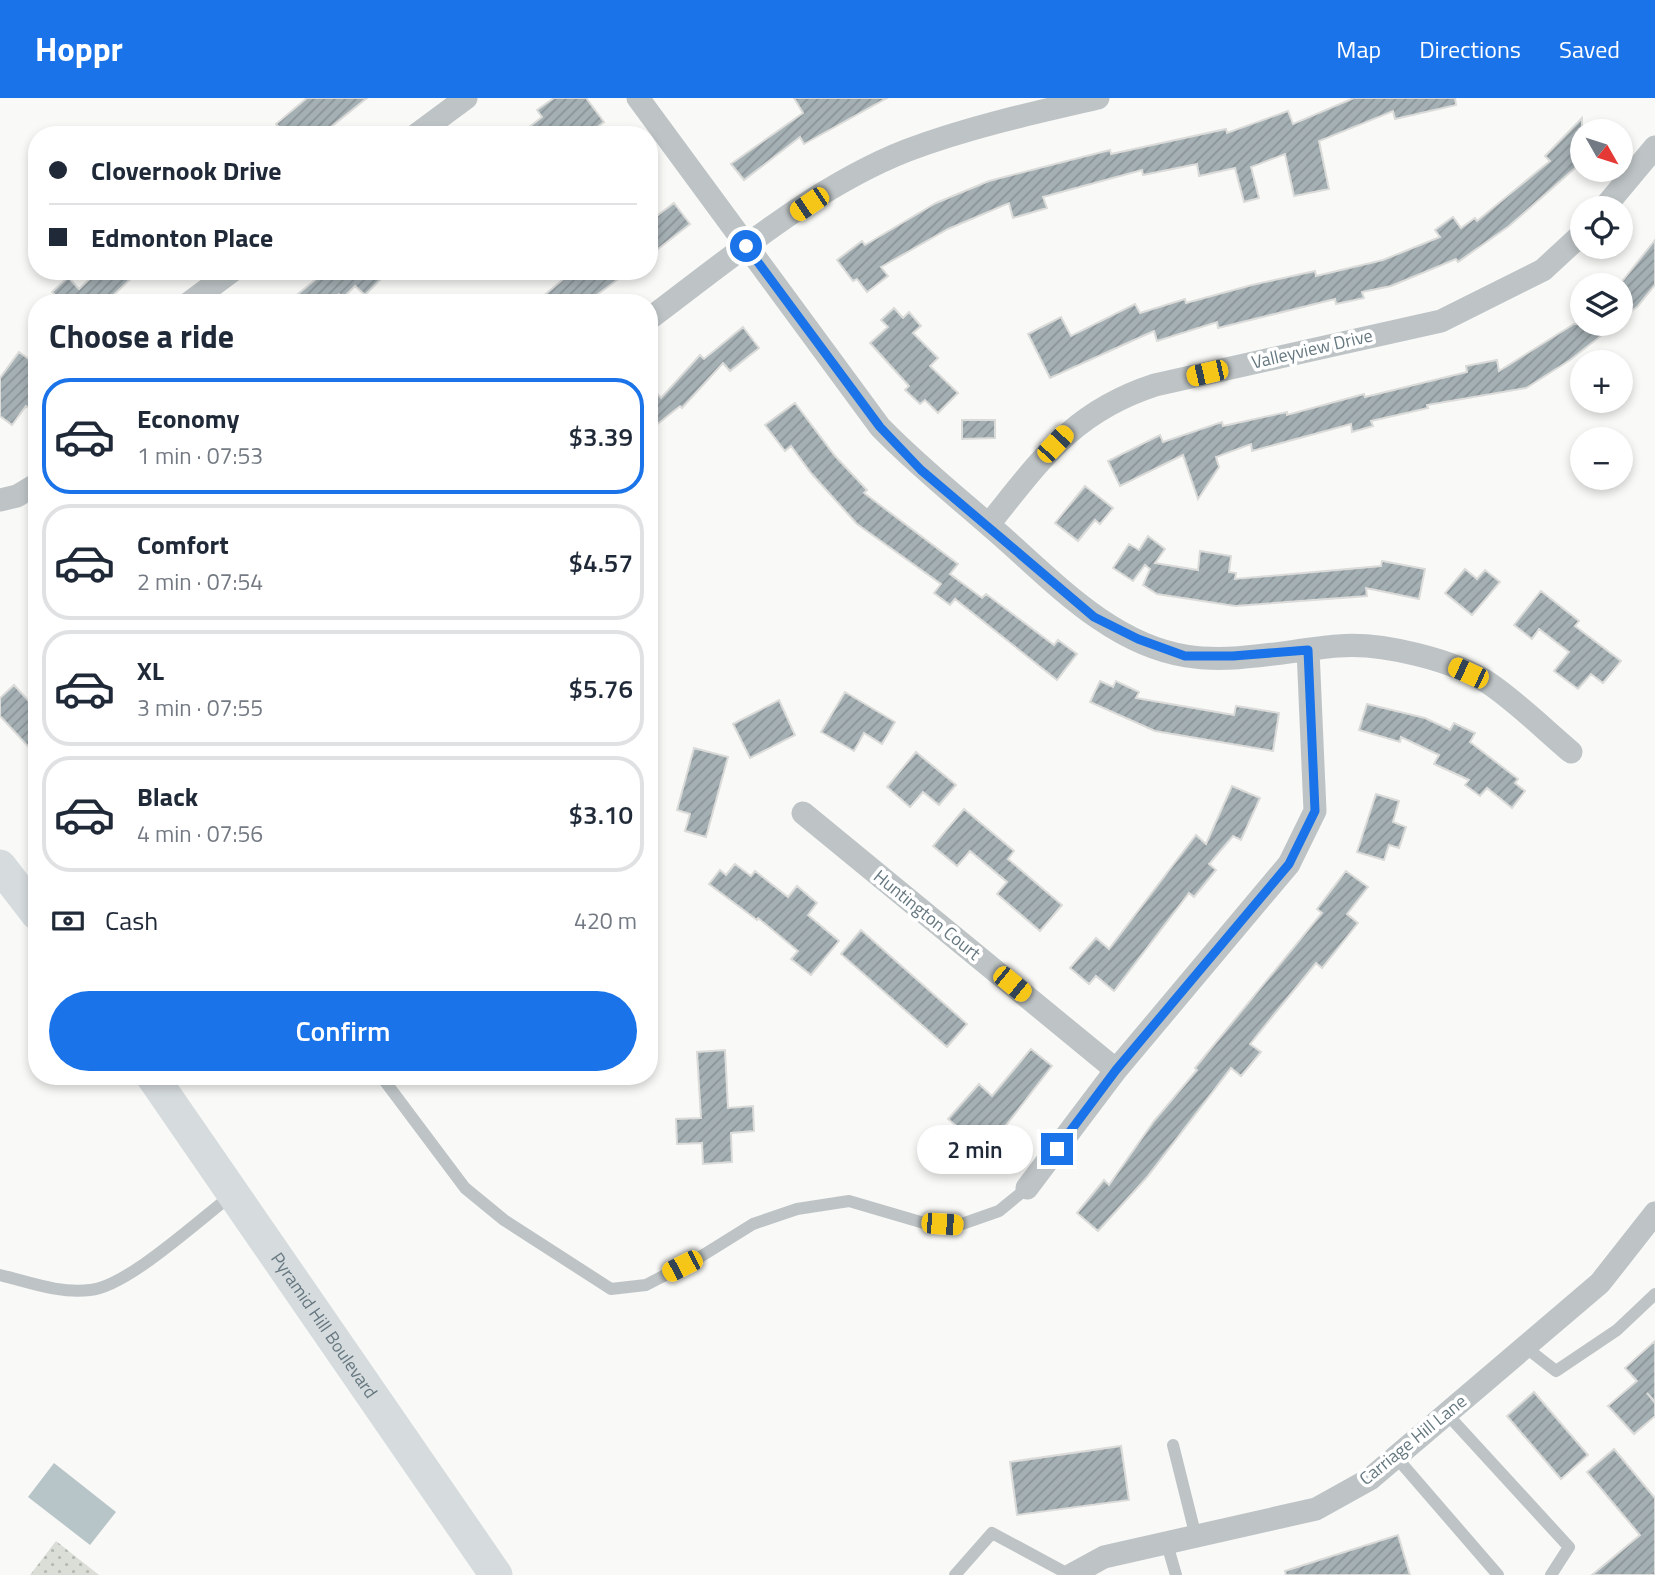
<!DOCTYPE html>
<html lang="en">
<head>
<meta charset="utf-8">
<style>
	body { margin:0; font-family:"Titillium Web",sans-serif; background:#f6f6f7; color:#1f2937; height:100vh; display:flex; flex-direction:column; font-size:26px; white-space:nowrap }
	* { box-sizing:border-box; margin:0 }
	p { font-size:23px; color:#747a83 }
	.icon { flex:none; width:38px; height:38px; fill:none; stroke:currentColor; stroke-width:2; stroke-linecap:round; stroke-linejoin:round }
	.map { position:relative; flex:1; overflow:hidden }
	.drawer { position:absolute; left:28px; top:196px; width:630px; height:791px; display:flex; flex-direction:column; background:#fff; border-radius:28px; box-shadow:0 4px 10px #0003 }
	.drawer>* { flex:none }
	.guide { position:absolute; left:28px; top:28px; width:630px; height:154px; border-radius:28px; box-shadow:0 4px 10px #0003; display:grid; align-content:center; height:154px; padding:0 21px; background:#fff }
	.needle { width:46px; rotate:129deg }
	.tools { position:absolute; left:1570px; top:21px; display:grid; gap:14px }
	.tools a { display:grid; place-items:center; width:63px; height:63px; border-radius:50%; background:#fff; box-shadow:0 4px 10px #0003; font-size:35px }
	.end { position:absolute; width:32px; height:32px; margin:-16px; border:9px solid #1a73e8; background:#fff; box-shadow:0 0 0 4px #fff }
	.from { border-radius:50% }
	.bubble { position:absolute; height:49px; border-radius:24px; background:#fff; box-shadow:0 4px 10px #0003; font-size:23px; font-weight:600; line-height:49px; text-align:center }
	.car { position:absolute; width:21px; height:42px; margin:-21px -10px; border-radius:9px; box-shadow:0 0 5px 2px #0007; background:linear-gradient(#f5c518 24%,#345 0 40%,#f5c518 0 76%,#345 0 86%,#f5c518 0) }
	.guide b { display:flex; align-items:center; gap:24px; height:66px; font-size:26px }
	.guide b+b { border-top:2px solid #e0e1e3 }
	.guide i { width:18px; height:18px; background:#1f2937 }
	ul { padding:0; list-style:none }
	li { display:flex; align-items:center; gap:21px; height:116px; margin:0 14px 10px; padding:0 7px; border:4px solid #e0e1e3; border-radius:28px }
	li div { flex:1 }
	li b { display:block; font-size:26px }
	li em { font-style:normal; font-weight:600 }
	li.selected { border-color:#1a73e8 }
	li>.icon { width:63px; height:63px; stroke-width:1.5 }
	h2 { padding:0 21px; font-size:32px; line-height:84px }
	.pay { display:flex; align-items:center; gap:18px; height:77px; padding:0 21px; font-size:26px }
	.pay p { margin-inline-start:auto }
	.button { display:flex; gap:14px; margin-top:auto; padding:14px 21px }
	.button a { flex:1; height:80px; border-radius:42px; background:#1a73e8; color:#fff; font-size:28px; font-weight:600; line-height:80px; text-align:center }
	header { display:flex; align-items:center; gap:42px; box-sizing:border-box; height:98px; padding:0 35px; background:#1a73e8; color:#fff }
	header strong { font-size:33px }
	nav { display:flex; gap:38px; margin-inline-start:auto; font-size:24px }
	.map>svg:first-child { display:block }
	.grass { fill:url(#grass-dots) }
	.water { fill:#b8c5c8 }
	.building { fill:url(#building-hatch); stroke:#dbdbd9; stroke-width:2 }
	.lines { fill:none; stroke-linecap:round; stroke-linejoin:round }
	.lane { stroke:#bec4c6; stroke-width:12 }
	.street { stroke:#bec4c6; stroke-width:23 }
	.secondary { stroke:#d6dbde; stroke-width:33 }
	.route { stroke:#1a73e8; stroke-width:9 }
	.labels { text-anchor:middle; stroke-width:7; stroke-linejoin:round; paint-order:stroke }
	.street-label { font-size:18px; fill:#667880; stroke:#fff }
</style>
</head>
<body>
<header>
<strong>Hoppr</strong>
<nav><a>Map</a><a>Directions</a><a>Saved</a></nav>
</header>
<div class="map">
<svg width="1655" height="1477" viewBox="0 0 1655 1477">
	<defs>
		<pattern id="grass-dots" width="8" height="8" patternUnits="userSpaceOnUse" patternTransform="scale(1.75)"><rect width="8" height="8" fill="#daded7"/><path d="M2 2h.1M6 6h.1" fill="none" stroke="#b5b9b4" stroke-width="1.8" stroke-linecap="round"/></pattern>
		<pattern id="building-hatch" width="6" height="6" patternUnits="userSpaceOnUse" patternTransform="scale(1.75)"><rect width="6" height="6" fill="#a5b0b4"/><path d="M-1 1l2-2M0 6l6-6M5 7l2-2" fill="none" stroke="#8a9498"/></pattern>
	</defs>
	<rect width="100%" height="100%" fill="#f9f9f7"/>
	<path class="grass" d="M56,1443L99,1477H30Z"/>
	<path class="water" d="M54,1365L116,1414L90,1447L28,1399Z"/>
	<path class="building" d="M307,0H367L331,29L337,37H286L276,26Z
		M554,0H586L604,24L587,37H519L542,19L537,12Z
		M794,0H887L804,46L800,39L744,82L731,66L803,15Z
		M1354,0H1455L1456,7L1395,21L1393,13L1319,43L1329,91L1294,98L1285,56L1251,69L1259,100L1244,104L1235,70L1199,78L1197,66L1143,77L1142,72L1043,99L1047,110L1013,120L1009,105L948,131L881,169L888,178L867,194L857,181L853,183L837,162L862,143L865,147L936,105L989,83L1110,52L1111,56L1226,31L1227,35L1288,13L1293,26Z
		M1582,20V64L1509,128L1458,164L1456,161L1391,188L1362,194L1364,200L1336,206L1335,201L1218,230L1217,224L1157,243L1154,233L1050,280L1028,236L1061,219L1071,238L1135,206L1140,215L1185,201L1186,205L1252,187L1315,173L1316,178L1383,162L1440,139L1435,132L1453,119L1461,130L1475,120L1477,123L1550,63L1545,58Z
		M674,105L690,126L649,158V124Z
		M1655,142V187L1638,208L1620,222V186Z
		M98,173H139L105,205H62L52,194L68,179L79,191Z
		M326,173H371L380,182L365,197L355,188L343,200L339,196L328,205H287Z
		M573,173H629L586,205H535Z
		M894,210L903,220L909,214L921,228L913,235L938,260L930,268L958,295L938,315L925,302L920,306L905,292L909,288L870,245L888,229L881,222Z
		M1574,226H1616L1570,262L1526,290L1427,307L1428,310L1371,323L1373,328L1352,334L1351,326L1252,353L1251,346L1216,359L1219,369L1198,401L1183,357L1120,388L1108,363L1160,337L1163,344L1222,324L1223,328L1287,314V317L1364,296L1365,299L1467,274L1466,268L1497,262L1499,273Z
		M743,229L759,250L730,273L723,265L682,310L680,308L649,333V285L661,300L700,257L704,261Z
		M19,254L37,267V316L26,308L12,327L0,318V280Z
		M795,305L835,358L867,392L864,395L958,466L950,476L982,500L986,496L1054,547L1058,542L1077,556L1057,582L955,501L950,507L934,495L941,486L857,426L811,375L791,348L785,353L765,327Z
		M962,322H995V340L962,341Z
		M1085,388L1113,410L1100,426L1095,422L1078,443L1055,425Z
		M1148,438L1165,451L1155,465L1198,472L1200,453L1231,458L1229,474L1236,475L1235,481L1381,468L1382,463L1425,471L1419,501L1366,490L1367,498L1235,508L1157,496L1143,487L1150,471L1145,467L1133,483L1113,470L1129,446L1139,452Z
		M1465,471L1477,481L1485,472L1500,484L1472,517L1445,495Z
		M1541,493L1579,523L1575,528L1621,563L1603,585L1591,576L1578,591L1554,573L1569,554L1539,531L1532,541L1514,527Z
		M1100,583L1113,589L1116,583L1139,594L1136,600L1234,617L1236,608L1279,615L1273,653L1155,633L1090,604Z
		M14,587L37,612V658L0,618V600Z
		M845,594L895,624L882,646L864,635L854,653L821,634Z
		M779,602L795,637L750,660L733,626Z
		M1367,606L1425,620L1450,632L1454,625L1475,635L1470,644L1518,681L1515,685L1525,693L1512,710L1487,690L1480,698L1465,687L1469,682L1434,666L1439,657L1401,639L1400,644L1359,632Z
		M694,650L728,659L706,739L685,733L690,716L677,712Z
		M916,654L956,687L939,707L923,694L910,709L887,689Z
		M1232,688L1260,700L1241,742L1233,738L1209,766L1216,772L1194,799L1189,795L1114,893L1096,878L1089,886L1070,870L1096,840L1109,851L1196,737L1206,746Z
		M1376,696L1399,703L1393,724L1406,729L1399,750L1389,747L1384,762L1357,754Z
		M964,711L1014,753L1008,761L1062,807L1040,833L997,796L1007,784L970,753L957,768L933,748Z
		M735,766L751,778L755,773L788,799L797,788L817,805L808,817L839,843L811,877L791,861L798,853L758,820L757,822L709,786L720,772L726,777Z
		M1346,773L1368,789L1347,816L1358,825L1322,870L1316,865L1250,946L1261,954L1241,978L1231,970L1147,1079L1098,1133L1077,1115L1104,1082L1109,1087L1154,1023L1197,972L1195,970L1322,815L1317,811Z
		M861,832L967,926L947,949L841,856Z
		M1031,951L1052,968L986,1053L948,1021L979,986L992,998Z
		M725,952L728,1010L753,1008L754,1033L731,1035L732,1064L703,1066L702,1045L677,1046L676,1021L701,1020L697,954Z
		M1655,1243V1304L1647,1295L1655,1305V1318L1634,1336L1608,1308L1637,1283L1625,1270Z
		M1534,1294L1588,1357L1561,1381L1507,1318Z
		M1121,1348L1129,1402L1017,1417L1010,1364Z
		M1614,1351L1655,1400V1477H1592L1640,1437L1587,1374Z
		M1398,1437L1410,1477H1286L1285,1473Z"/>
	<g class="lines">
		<path class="lane" d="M381,978L465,1090L504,1122L611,1191L646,1187L700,1159L753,1126L797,1111L849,1103L924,1125L959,1127L999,1113L1027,1090
			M0,1177C29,1184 60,1196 90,1192C127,1189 200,1121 232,1097
			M1525,1249L1556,1273L1617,1232L1655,1196
			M1447,1316L1569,1449L1551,1477
			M1173,1347L1196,1439
			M1396,1359L1498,1477
			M1167,1446L1176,1477
			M955,1477L992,1435L1070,1477"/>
		<path class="street" d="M638,0L880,329C915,365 952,395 990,428C1048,477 1106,545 1186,558C1235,566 1289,552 1338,548C1381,544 1455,562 1490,586C1519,606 1545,632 1571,654
			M416,37L466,0
			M1604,110L1655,49
			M189,205L232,173
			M649,221C728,162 815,88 908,52C969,29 1033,15 1098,0
			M0,402L17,398L37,386
			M989,426C1041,362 1072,314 1155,287L1441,223L1543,172L1582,136
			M803,715L1116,972
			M1027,1090L1116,972L1289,766L1315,713L1308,552
			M1071,1477L1104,1459L1316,1411L1370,1381L1600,1185L1655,1115"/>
		<g class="secondary">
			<path d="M0,768L37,816"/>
			<path id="s1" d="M152,978L496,1477"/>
		</g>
	</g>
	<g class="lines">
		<path class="route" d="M746,148L880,329L921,372L1094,519L1138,541L1185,558H1233L1308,552L1315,713L1289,766L1116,972L1057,1051"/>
	</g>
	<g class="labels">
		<g class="street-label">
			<text transform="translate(1312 251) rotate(-13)" y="6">Valleyview Drive</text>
			<text transform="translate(927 817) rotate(39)" y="6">Huntington Court</text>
			<text dy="6" stroke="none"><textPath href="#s1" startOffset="303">Pyramid Hill Boulevard</textPath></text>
			<text transform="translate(1413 1342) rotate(-39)" y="6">Carriage Hill Lane</text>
		</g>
	</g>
</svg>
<div class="tools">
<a><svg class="needle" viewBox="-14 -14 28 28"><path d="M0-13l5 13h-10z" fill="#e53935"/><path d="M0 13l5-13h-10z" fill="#747a83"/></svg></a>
<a><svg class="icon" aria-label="locate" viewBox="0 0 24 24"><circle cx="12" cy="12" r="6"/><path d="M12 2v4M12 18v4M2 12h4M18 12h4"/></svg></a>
<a><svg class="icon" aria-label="layers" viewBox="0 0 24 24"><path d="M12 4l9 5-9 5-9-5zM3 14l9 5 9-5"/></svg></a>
<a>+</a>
<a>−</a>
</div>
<i class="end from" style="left:746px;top:148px"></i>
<i class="end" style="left:1057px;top:1051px"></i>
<div class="bubble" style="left:917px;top:1027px;width:116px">2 min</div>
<i class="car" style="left:809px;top:106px;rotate:236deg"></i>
<i class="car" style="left:1207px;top:275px;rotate:257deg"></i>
<i class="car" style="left:1055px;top:346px;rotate:43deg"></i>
<i class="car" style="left:1468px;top:575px;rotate:295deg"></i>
<i class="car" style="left:1012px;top:886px;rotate:129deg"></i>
<i class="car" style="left:942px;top:1126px;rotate:94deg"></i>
<i class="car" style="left:682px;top:1168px;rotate:243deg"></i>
<div class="guide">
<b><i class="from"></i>Clovernook Drive</b>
<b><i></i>Edmonton Place</b>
</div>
<section class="drawer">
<h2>Choose a ride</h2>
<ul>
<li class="selected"><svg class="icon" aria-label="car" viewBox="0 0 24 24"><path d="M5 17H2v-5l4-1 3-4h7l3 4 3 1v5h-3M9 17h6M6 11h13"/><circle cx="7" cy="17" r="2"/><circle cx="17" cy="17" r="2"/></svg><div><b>Economy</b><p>1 min · 07:53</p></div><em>$3.39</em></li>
<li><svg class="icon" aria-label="car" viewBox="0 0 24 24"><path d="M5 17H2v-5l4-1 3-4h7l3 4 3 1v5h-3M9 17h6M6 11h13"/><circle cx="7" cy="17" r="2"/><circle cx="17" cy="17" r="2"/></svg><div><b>Comfort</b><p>2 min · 07:54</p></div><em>$4.57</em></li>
<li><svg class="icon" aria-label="car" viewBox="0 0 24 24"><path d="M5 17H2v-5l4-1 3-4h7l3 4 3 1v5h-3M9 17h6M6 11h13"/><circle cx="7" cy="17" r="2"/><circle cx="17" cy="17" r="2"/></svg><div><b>XL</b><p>3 min · 07:55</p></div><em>$5.76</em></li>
<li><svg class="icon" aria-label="car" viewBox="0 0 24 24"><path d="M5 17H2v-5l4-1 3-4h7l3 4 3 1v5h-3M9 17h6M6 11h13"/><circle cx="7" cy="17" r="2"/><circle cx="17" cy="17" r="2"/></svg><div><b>Black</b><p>4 min · 07:56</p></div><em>$3.10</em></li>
</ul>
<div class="pay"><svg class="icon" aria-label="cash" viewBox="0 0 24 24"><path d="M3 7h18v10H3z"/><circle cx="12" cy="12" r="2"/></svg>Cash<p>420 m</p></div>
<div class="button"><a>Confirm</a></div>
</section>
</div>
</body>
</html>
